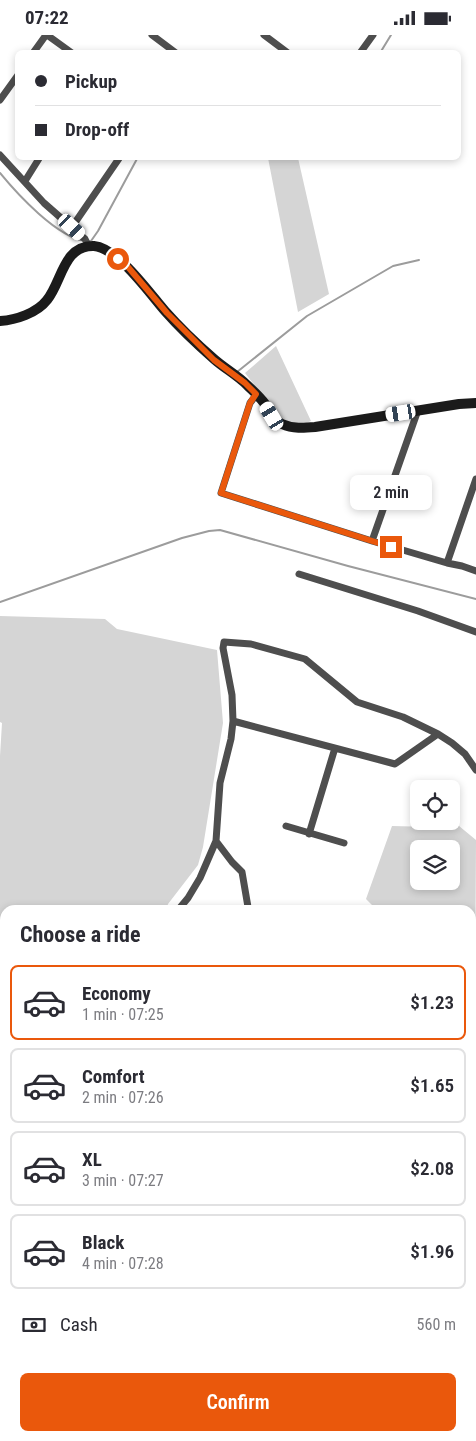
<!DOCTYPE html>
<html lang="en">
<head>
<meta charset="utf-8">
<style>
	body { margin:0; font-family:"Roboto Condensed",sans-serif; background:#f7f7f7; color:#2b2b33; height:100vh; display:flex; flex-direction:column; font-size:19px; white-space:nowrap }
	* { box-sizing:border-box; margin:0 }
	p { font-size:16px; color:#7c7c81 }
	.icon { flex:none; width:28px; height:28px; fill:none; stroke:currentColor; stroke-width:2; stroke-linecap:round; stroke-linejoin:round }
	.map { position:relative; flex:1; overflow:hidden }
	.drawer { position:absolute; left:0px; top:870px; width:476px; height:536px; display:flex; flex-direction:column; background:#fff; border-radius:15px 15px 0 0; box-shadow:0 2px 8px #0003 }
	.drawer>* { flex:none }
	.hud { position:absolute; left:15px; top:15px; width:446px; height:110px; border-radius:8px; box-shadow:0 2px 8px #0003; display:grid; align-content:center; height:110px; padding:0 20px; background:#fff }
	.controls { position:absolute; left:410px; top:745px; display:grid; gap:10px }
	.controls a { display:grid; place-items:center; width:50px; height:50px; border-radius:8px; background:#fff; box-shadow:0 2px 8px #0003; font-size:25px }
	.end { position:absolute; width:22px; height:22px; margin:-11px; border:6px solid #ea580c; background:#fff; box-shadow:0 0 0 2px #fff }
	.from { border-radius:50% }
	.bubble { position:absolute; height:35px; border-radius:8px; background:#fff; box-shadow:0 2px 8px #0003; font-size:16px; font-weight:600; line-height:35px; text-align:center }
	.car { position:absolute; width:15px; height:30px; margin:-15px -8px; border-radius:6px; box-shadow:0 0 4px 1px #0007; background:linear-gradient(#fff 24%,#345 0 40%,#fff 0 76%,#345 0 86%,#fff 0) }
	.hud b { display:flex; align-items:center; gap:18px; height:48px; font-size:19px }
	.hud b+b { border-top:1px solid #e1e1e2 }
	.hud i { width:12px; height:12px; background:#2b2b33 }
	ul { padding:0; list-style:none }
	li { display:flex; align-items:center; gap:15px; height:75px; margin:0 10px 8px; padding:0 10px; border:2px solid #e1e1e2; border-radius:8px }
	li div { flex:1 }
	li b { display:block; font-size:19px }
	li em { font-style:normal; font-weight:600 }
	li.active { border-color:#ea580c }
	li>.icon { width:45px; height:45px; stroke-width:1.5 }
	h2 { padding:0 20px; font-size:22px; line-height:60px }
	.pay { display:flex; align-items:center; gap:12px; height:55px; padding:0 20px; font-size:19px }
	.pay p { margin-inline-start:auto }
	.cta { display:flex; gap:10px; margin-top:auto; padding:10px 20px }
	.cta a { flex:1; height:58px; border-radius:8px; background:#ea580c; color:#fff; font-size:20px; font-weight:600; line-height:58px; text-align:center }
	.status { display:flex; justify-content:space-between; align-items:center; height:35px; padding:0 25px; background:#fff; direction:ltr }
	.status svg { height:14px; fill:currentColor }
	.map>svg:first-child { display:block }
	.green { fill:#d5d5d5; fill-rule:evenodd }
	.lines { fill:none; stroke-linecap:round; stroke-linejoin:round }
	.stream { stroke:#9c9c9c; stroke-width:2 }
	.canal { stroke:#9c9c9c; stroke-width:6 }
	.street { stroke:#4e4e4e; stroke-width:7 }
	.secondary { stroke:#1b1b1b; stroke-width:10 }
	.route { stroke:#ea580c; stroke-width:6 }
</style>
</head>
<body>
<div class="status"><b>07:22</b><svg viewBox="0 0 49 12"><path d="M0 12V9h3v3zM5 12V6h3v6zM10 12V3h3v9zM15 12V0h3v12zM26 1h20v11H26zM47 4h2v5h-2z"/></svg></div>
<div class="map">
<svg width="476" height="1406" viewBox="0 0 476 1406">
	<rect width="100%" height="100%" fill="#fff"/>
	<path class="green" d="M268,123H298L329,259L298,277Z
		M276,311L311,386L299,391L280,383L245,338Z
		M0,581L105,584L117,594L217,615L223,688L203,812L198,830L168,869L166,875H5V931L0,932V721L2,688L0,687Z
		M453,786L476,805L475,969L471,966V875H377L366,864L392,791L432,792ZM419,814H451V846H419Z"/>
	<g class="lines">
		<path class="stream" d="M380,18L391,0
			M0,138C18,160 57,202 85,206
			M90,206H91L98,196L138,122
			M237,337L307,281L393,231L419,225
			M0,567L182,503L209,496L220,495L348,531L476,564
			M0,944L5,943"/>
		<path class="canal" d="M0,1343L5,1345
			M97,1401L100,1406"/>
		<path class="street" d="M47,0L72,18
			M152,0L176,18
			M264,0L288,18
			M33,18L46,0
			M360,18L373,0
			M0,65L18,40
			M0,120L44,168L85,204L89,212
			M25,146L40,122
			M72,192L120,122
			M257,359L250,368L221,458L372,506L447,528L462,531L476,536
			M372,506L418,375
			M447,528L476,444
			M299,539L418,576L476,597
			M233,686L395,729L438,699
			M286,791L344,808
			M309,799L335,713
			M178,875L188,863L200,843L216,806
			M249,875L248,872L242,837L232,827L216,806L220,748L231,704L233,686L232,660L223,613L224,607L251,609L305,624L357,667L403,682L438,699L452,708L465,719L476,735
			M471,1143L476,1149
			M471,1273L476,1279
			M471,1400L476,1406
			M375,1401L379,1406
			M45,1406L47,1401"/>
		<path class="secondary" d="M0,286C16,285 37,278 47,265C62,247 63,210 94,211C118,213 150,259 165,276C180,293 198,310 214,324C224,333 237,340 247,350C253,356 260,362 265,369C270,376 273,385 282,389C293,394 304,393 315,392L459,369L476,368
			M471,1140L476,1136
			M264,1406L266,1401"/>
	</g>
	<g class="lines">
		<path class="route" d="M118,224L128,232L167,278L214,325L245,348L256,359L250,368L221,458L391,512"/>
	</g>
</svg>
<div class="controls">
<a><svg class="icon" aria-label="locate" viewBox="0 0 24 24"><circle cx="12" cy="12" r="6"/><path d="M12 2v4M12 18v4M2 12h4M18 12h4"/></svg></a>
<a><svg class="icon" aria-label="layers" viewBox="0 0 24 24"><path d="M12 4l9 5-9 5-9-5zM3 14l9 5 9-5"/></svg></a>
</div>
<i class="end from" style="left:118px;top:224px"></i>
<i class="end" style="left:391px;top:512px"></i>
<div class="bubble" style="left:350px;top:440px;width:82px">2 min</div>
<i class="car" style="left:72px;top:192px;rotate:133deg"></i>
<i class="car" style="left:401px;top:378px;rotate:261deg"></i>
<i class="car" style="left:272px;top:381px;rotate:329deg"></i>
<div class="hud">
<b><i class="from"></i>Pickup</b>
<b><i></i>Drop-off</b>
</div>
<section class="drawer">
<h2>Choose a ride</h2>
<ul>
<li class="active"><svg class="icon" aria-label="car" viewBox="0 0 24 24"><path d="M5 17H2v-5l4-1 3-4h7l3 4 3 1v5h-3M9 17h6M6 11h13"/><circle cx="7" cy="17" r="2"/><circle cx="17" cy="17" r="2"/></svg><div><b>Economy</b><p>1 min · 07:25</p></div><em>$1.23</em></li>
<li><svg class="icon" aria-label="car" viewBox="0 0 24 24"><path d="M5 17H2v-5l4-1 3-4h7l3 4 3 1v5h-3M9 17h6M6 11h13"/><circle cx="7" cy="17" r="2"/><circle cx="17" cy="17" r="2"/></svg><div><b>Comfort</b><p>2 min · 07:26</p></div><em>$1.65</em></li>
<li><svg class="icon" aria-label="car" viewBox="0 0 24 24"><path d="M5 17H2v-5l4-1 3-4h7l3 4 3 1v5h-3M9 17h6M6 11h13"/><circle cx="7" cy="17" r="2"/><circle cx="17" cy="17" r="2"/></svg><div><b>XL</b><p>3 min · 07:27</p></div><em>$2.08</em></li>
<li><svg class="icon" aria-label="car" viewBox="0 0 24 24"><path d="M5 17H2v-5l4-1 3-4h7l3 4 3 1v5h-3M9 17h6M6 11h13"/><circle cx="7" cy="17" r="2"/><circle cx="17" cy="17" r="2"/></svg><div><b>Black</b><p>4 min · 07:28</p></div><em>$1.96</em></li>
</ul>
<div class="pay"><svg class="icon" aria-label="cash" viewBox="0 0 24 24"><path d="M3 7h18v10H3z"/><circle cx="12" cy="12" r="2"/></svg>Cash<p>560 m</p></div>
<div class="cta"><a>Confirm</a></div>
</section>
</div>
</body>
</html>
